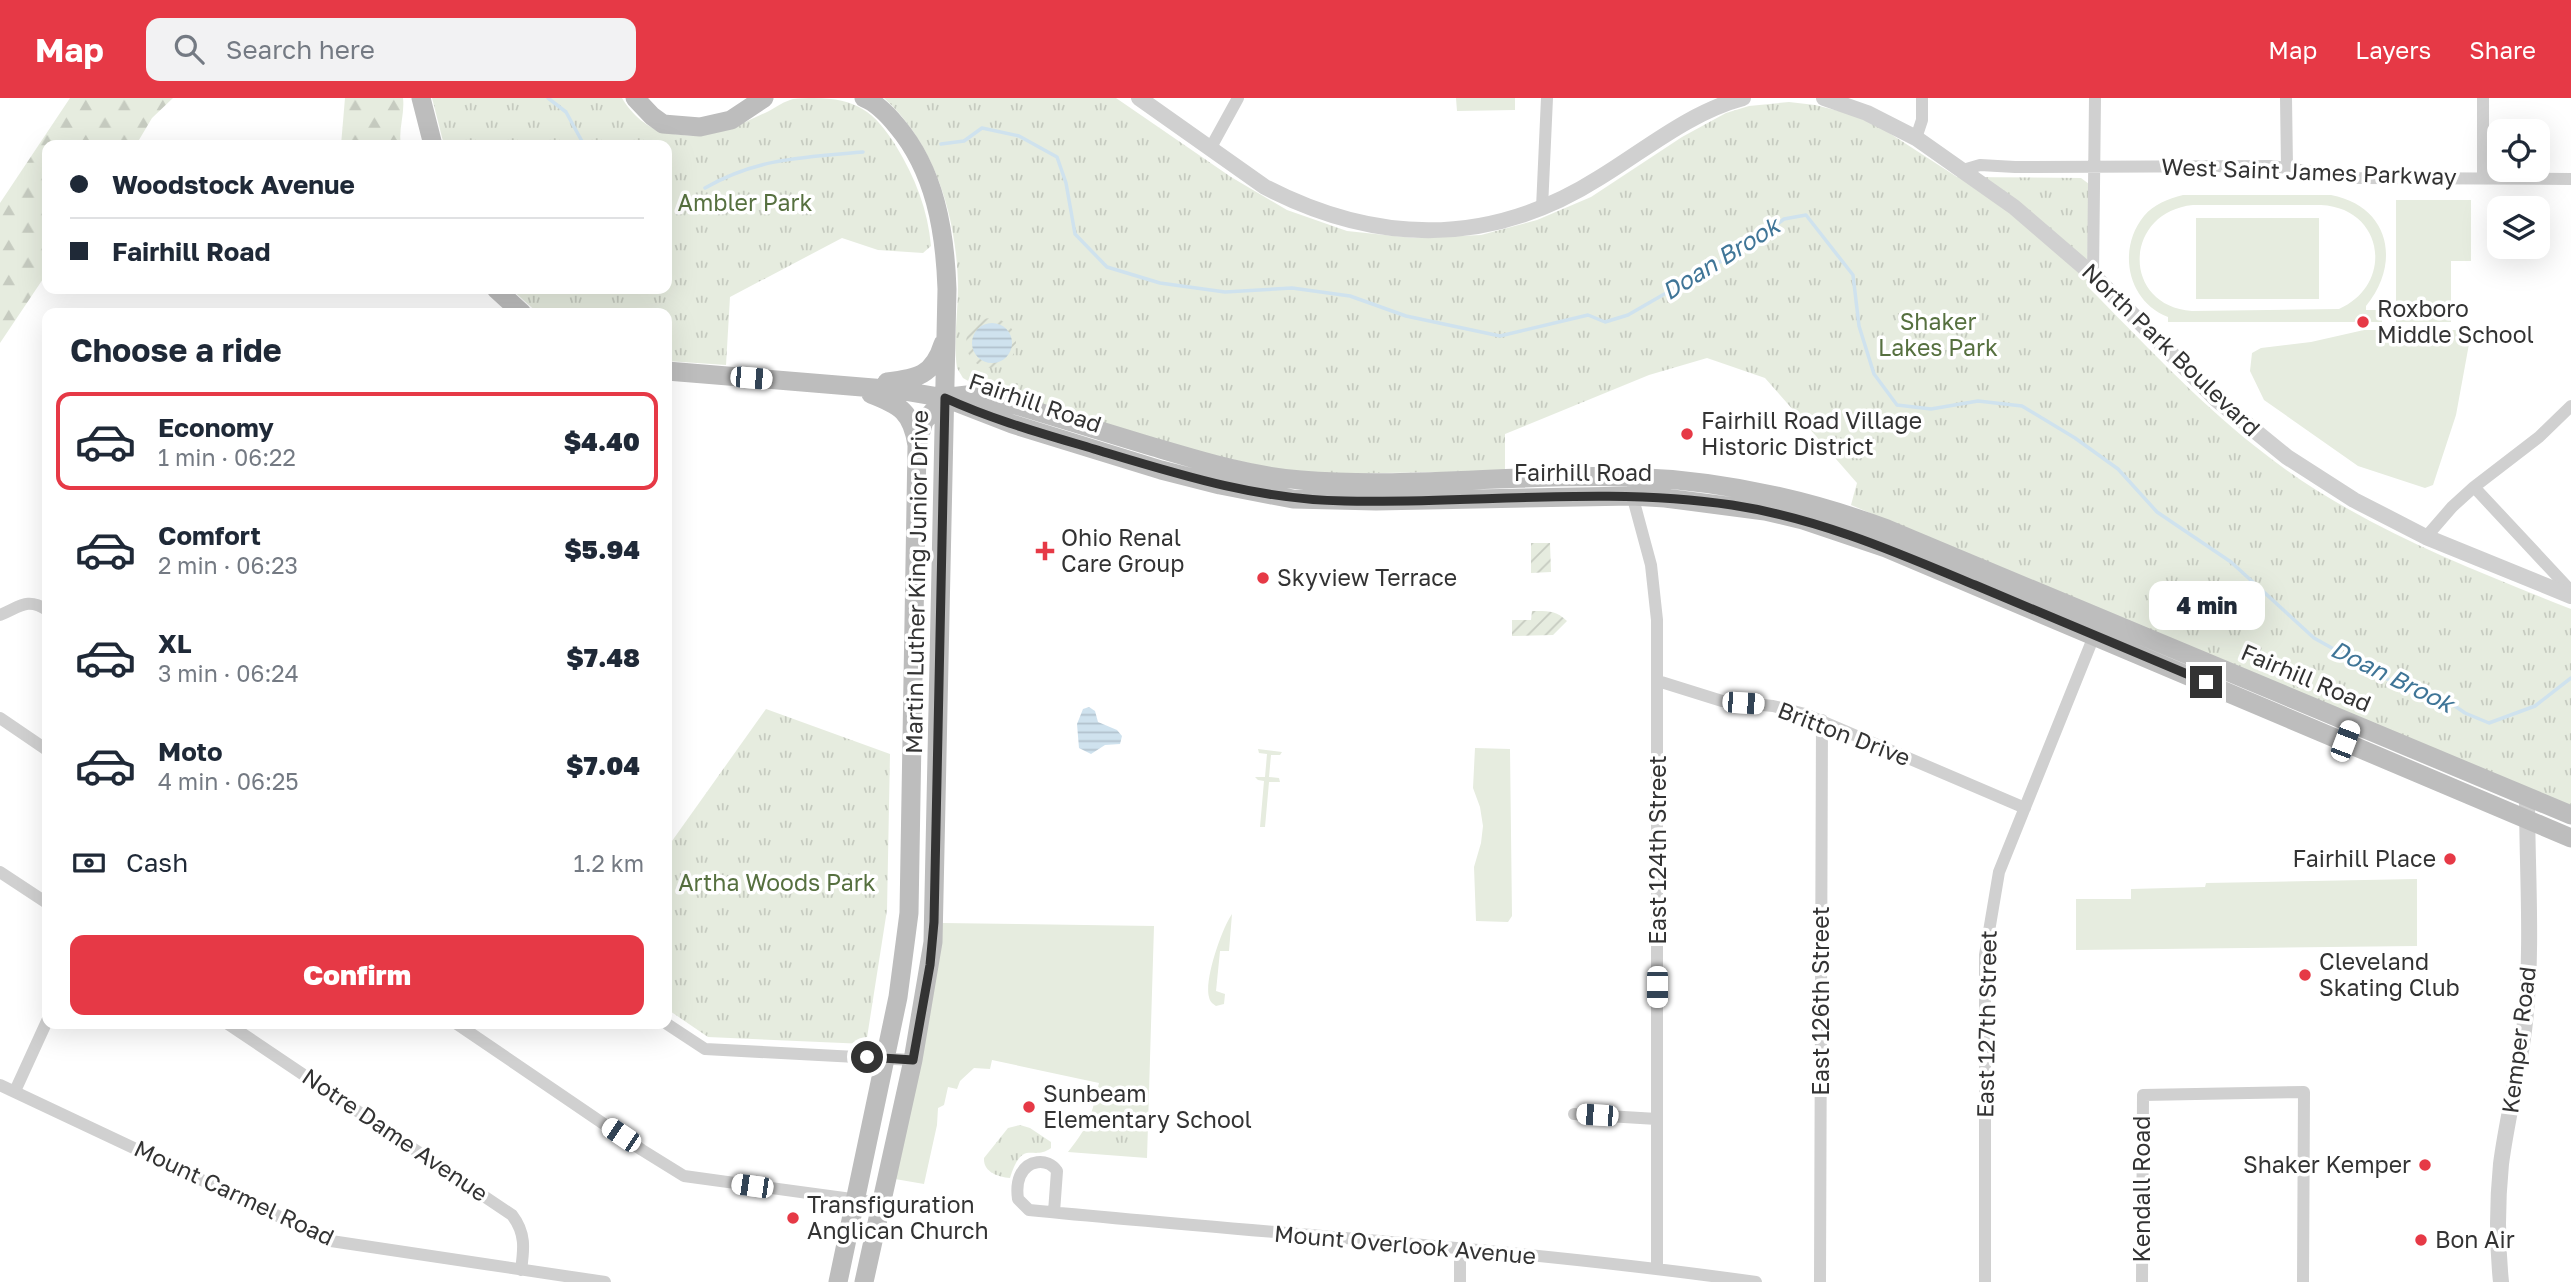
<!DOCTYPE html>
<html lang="en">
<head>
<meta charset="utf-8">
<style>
	body { margin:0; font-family:"Golos Text",sans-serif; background:#f2f2f3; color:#1f2937; height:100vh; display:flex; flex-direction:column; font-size:26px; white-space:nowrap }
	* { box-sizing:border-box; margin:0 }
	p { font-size:23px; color:#747a83 }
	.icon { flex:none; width:38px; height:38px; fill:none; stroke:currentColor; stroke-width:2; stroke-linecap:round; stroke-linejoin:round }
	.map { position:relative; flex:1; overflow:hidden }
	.panel { position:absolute; left:42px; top:210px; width:630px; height:721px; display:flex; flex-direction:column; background:#fff; border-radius:14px; box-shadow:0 7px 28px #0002 }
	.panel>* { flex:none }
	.top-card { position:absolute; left:42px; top:42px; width:630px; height:154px; border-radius:14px; box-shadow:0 7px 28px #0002; display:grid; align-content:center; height:154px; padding:0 28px; background:#fff }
	.buttons { position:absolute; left:2487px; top:21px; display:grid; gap:14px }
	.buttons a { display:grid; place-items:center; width:63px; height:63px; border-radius:14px; background:#fff; box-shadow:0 7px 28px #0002; font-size:35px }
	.end { position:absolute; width:32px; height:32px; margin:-16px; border:9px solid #333; background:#fff; box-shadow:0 0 0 4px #fff }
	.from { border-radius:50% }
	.bubble { position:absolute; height:49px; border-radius:14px; background:#fff; box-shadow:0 7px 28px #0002; font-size:23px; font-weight:800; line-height:49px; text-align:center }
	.car { position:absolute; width:21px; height:42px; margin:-21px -10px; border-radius:9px; box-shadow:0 0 5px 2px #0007; background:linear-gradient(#fff 24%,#345 0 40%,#fff 0 76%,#345 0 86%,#fff 0) }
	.top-card b { display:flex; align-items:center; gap:24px; height:66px; font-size:26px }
	.top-card b+b { border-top:2px solid #e0e1e3 }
	.top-card i { width:18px; height:18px; background:#1f2937 }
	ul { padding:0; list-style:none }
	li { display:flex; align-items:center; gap:21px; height:98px; margin:0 14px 10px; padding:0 14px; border:4px solid transparent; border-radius:14px }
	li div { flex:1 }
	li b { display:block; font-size:26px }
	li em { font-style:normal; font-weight:800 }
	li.active { border-color:#e63946 }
	li>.icon { width:63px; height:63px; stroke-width:1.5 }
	h2 { padding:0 28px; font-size:32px; line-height:84px }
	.pay { display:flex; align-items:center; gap:18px; height:77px; padding:0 28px; font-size:26px }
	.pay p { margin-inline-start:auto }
	.cta { display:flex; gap:14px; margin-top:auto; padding:14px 28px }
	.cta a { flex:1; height:80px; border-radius:14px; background:#e63946; color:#fff; font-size:28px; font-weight:800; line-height:80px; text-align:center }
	header { display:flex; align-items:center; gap:42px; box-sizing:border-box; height:98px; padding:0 35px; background:#e63946; color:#fff }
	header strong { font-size:33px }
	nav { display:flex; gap:38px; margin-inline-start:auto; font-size:24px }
	.search { width:490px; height:63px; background:#f2f2f3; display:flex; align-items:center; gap:18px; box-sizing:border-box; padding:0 24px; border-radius:14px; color:#747a83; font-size:26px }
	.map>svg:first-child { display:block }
	.grass { fill:#e6ecdf; fill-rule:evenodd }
	.forest { fill:url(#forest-firs) }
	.park { fill:url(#park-tufts) }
	.garden { fill:url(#garden-furrows) }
	.water { fill:url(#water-rules) }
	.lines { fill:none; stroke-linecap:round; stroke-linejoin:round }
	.stream { stroke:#cfe2ee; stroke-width:3.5 }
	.minor { stroke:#d0d0d0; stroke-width:12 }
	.tertiary { stroke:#d0d0d0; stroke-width:16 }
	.secondary { stroke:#bdbdbd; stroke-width:19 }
	.route { stroke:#333; stroke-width:9 }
	.poi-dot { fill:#e63946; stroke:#fff; stroke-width:2.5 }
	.labels { text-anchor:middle; stroke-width:7; stroke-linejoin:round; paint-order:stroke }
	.street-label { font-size:23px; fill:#333; stroke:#fff }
	.park-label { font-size:23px; fill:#56703f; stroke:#fff }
	.poi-label { font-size:23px; fill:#333; stroke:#fff; text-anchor:start }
	.water-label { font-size:24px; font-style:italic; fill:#3f7597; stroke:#fff }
</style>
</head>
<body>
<header>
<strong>Map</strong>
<div class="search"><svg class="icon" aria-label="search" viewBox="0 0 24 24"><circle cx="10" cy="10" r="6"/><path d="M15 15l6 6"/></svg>Search here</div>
<nav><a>Map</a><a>Layers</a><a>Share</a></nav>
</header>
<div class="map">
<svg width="2571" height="1184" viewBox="0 0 2571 1184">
	<defs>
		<pattern id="forest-firs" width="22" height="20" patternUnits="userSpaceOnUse" patternTransform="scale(1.75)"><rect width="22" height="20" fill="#e6ecdf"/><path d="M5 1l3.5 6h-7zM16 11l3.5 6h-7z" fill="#c6cbc0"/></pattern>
		<pattern id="park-tufts" width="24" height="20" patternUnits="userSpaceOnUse" patternTransform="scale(1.75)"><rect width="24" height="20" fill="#e6ecdf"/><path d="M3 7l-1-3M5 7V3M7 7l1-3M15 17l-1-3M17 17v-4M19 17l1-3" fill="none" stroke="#c6cbc0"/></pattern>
		<pattern id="garden-furrows" width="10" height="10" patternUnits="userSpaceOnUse" patternTransform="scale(1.75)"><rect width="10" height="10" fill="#e6ecdf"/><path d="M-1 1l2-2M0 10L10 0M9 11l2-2" fill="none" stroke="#c6cbc0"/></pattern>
		<pattern id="water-rules" width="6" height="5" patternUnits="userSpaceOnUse" patternTransform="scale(1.75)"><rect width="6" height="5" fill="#cfe2ee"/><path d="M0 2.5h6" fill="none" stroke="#b2c2cd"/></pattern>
	</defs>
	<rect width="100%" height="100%" fill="#fff"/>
	<path class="grass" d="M1456,0H1515V12L1457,13Z
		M2183,97H2331C2389,108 2402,164 2366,208V212H2382V224H2168V219C2127,203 2117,151 2144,118C2154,106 2168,101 2183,97ZM2193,107H2321C2384,110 2395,186 2339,211L2192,213C2121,208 2123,114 2193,107Z
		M2396,102H2471V163H2451V224H2396Z
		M2196,120H2319V201H2196Z
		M2364,232H2461L2469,246L2456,317L2433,387L2425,390L2358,368L2264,302L2250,273L2252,255L2261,250L2311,244Z
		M1475,650L1510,651L1512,818L1508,824L1476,823L1474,769L1481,745L1483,728L1480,709L1473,690Z
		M1258,651L1282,654L1280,657H1271L1269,679L1279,680L1280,684H1269L1265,729H1260L1264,683L1258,682L1255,679H1265L1267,656L1259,655Z
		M2417,781V848L2076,852V801H2131V791L2205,789L2206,785Z
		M1232,816L1229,853H1220L1216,893L1225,896L1224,906L1216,908C1212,905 1210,904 1209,899C1204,882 1222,830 1232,816Z
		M942,825L1154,828L1147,1060L1068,1054C1090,1026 1091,1019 1099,985L992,962L990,971L974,970L960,983L957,991L948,989L944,1007L938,1010L937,1027L924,1086L895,1081Z"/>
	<path class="forest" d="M70,0H173L152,20L136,47H47V175L0,245V105Z
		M345,0H403C405,16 398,31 401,47H341Z"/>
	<path class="park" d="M432,0H622C632,17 648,31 667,35C707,43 733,30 769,13C776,9 785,3 793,1C799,0 807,0 814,0C856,0 875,14 896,48C915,79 928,112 931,148L923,155L878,152L842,140L730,199L726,267L667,263V215H538L511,191H667V47H444Z
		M884,0H1116L1231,79L1287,112L1347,133L1414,140L1481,137L1537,122L1591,99L1682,39L1726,15L1749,8L1789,4L1815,7L1851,16L1880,29L1957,79L2081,80L2089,86V91L2087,188C2142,243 2195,301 2256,349C2347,423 2463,468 2571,511V710L1851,407L1857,385L1765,280L1707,260L1649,277L1505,336V373L1324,376L1271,370L1185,351L970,284L963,280L957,270C953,243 958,216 958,189C957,121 936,47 884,0Z
		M766,611L890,656L887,812L866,946L708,939L667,911V750Z
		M1116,1023H1122L1129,1031L1127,1049L1122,1054H1103L1099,1052C1098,1043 1107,1027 1116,1023Z
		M1020,1027L1030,1030L1051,1044V1050C1032,1064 1023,1039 1010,1080C998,1079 983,1074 984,1060L1008,1030Z"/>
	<path class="garden" d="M966 245a25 25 0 1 1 50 0a25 25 0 1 1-50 0Z
		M1531,445H1550L1551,474L1531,475Z
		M1532,513C1547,513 1556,512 1567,523L1553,537L1512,538V522H1531Z"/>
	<path class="water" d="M972 245a20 20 0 1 1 40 0a20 20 0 1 1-40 0Z
		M1089,609L1095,613L1098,624L1117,632L1122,638L1120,646L1105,647L1091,656L1079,650L1077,626L1083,611Z"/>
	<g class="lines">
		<path class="stream" d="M548,0L566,14L584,47
			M941,46L964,43L982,30L1019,38L1057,59L1066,85L1075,136L1107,169L1160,185L1225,194L1292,190L1350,198L1406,218L1500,238L1588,217L1605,224L1628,217L1751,146L1784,121L1806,117L1853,177L1859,228L1874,276L1897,307L1931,311L1978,303L2022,308L2075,340L2118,371L2157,414L2231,464L2314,540L2398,587L2439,597L2465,615L2489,625L2535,608L2571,580
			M705,90C757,60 805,59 863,54"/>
		<path class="minor" d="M2286,0L2287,69
			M2483,0V80
			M1916,40L1922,22V0
			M1210,51L1238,0
			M1963,72L1980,67L2015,69L2272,68L2358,80L2571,81
			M1542,110L1547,0
			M2093,177L2095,0
			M2474,389L2539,339L2571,308
			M1631,393L1651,467L1657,522V1170
			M2426,439L2452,409L2474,389L2571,493
			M0,517C20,509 27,499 47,512
			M1658,583L1722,603L1773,608L1805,616L2025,710
			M0,620L47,652
			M0,774L47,805
			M228,926L512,1117C526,1135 524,1151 521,1172
			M457,926L642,1052L684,1078L881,1105
			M667,926L705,951L913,962
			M0,987L331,1143L605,1184
			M15,993L47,923
			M1574,1016L1657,1021
			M1054,1114L1057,1073C1047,1059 1027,1062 1020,1078C1017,1085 1017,1094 1018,1101L1029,1112C1271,1136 1515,1150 1756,1184
			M1460,1184V1151
			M1820,1184L1822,622
			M1985,1184V857L1999,774L2096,533
			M2142,1184L2143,997L2304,994L2303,1184"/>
		<path class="tertiary" d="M1139,0L1265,89C1377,147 1490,149 1599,80C1645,52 1690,14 1743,0
			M1824,0L1867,15L1916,40L2014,109L2093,177L2217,302L2287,359L2354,402L2426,439L2571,498
			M2501,1184C2497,1145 2497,1106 2501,1066C2507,1019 2520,972 2525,924C2533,849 2527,774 2527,699"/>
		<path class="secondary" d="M421,0L433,47
			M635,0L652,18L663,26L700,29L731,22L764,0
			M864,0C877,5 888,17 897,28C935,73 945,133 947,191L933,844L913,962L864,1184
			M496,191L522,215
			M667,273L898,292L945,300L1012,326L1161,372L1220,387L1293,401L1376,403L1632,398L1665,400L1765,413L1803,422L1886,450L2571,740
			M887,284C917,280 933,278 943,246
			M871,296C900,307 912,314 917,347
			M950,299L967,297L996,301C1046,316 1097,332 1147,347C1198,362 1248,378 1301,382C1410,391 1520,375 1629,379C1718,382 1804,400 1887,431L2571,717
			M838,1184L898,899L909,815L917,348L924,323L945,300"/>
	</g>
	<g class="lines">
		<path class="route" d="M867,959L913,962L930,867L934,824L945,300C993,322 1044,336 1094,351C1177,376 1258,402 1345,403C1474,406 1604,388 1732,407C1818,420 1896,454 1975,487C2052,520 2129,552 2206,584"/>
	</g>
	<g class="poi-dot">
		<circle cx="2363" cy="224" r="7"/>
		<circle cx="1687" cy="336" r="7"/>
		<path d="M1041.5 442.5h7v7h7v7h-7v7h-7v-7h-7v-7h7z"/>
		<circle cx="1263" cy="480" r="7"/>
		<circle cx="2450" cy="761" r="7"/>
		<circle cx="2305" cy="877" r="7"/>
		<circle cx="1029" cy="1009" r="7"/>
		<circle cx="2425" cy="1067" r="7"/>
		<circle cx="793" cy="1120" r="7"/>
		<circle cx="2421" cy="1142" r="7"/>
	</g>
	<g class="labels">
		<g class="street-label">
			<text transform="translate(2309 74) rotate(2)" y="8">West Saint James Parkway</text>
			<text transform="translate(2171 252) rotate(44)" y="8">North Park Boulevard</text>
			<text transform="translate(1035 305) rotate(19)" y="8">Fairhill Road</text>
			<text x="1583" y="383">Fairhill Road</text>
			<text transform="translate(917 484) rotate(-89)" y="8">Martin Luther King Junior Drive</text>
			<text transform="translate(2306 580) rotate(23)" y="8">Fairhill Road</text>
			<text transform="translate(1844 636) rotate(21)" y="8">Britton Drive</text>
			<text transform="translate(1658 752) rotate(-90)" y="8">East 124th Street</text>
			<text transform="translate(1821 903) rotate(-90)" y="8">East 126th Street</text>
			<text transform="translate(1987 926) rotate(-89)" y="8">East 127th Street</text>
			<text transform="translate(2519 942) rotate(-83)" y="8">Kemper Road</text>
			<text transform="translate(395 1037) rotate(34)" y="8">Notre Dame Avenue</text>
			<text transform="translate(2142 1091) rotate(-90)" y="8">Kendall Road</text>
			<text transform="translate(234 1095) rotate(25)" y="8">Mount Carmel Road</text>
			<text transform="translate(1405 1147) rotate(5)" y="8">Mount Overlook Avenue</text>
		</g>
		<g class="park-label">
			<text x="745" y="113">Ambler Park</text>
			<text x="1938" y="232">Shaker<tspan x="1938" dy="26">Lakes Park</tspan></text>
			<text x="777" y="793">Artha Woods Park</text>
		</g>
		<g class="poi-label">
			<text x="2377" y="219">Roxboro<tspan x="2377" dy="26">Middle School</tspan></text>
			<text x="1701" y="331">Fairhill Road Village<tspan x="1701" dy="26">Historic District</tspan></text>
			<text x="1061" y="448">Ohio Renal<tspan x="1061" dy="26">Care Group</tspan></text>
			<text x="1277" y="488">Skyview Terrace</text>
			<text x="2436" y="769" text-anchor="end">Fairhill Place</text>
			<text x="2319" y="872">Cleveland<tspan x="2319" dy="26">Skating Club</tspan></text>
			<text x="1043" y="1004">Sunbeam<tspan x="1043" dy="26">Elementary School</tspan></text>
			<text x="2411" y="1075" text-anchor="end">Shaker Kemper</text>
			<text x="807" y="1115">Transfiguration<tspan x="807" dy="26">Anglican Church</tspan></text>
			<text x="2435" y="1150">Bon Air</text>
		</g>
		<g class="water-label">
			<text transform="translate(1721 161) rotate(-32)" y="8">Doan Brook</text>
			<text transform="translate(2392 579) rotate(26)" y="8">Doan Brook</text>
		</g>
	</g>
</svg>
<div class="buttons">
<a><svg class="icon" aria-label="locate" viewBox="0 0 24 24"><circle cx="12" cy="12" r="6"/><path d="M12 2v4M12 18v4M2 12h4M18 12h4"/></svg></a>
<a><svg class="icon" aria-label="layers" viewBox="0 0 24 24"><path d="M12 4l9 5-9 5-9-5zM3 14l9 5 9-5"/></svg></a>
</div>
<i class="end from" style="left:867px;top:959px"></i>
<i class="end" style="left:2206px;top:584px"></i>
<div class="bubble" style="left:2149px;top:483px;width:116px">4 min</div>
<i class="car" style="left:751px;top:280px;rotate:95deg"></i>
<i class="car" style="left:1743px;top:605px;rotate:94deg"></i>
<i class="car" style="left:2345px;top:643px;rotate:21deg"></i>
<i class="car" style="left:1657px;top:889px;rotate:180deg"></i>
<i class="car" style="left:1597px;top:1017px;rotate:274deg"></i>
<i class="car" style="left:621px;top:1037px;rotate:304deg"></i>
<i class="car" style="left:752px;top:1088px;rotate:278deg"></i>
<div class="top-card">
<b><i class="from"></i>Woodstock Avenue</b>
<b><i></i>Fairhill Road</b>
</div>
<section class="panel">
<h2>Choose a ride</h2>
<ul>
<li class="active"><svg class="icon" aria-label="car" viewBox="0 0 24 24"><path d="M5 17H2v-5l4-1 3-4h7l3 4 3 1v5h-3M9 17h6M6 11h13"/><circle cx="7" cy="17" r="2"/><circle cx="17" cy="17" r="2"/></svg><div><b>Economy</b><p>1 min · 06:22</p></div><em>$4.40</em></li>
<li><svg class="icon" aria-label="car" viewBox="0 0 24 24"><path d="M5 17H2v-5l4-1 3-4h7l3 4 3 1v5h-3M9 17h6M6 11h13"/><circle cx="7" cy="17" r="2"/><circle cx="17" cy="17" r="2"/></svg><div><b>Comfort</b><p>2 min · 06:23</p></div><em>$5.94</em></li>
<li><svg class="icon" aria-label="car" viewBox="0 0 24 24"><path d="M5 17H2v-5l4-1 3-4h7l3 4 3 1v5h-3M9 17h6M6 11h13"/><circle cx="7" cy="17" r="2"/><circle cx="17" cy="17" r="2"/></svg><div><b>XL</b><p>3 min · 06:24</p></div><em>$7.48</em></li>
<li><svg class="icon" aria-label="car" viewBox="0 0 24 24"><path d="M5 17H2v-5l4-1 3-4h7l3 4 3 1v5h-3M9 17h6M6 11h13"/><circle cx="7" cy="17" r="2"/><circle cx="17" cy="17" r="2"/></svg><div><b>Moto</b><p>4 min · 06:25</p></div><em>$7.04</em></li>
</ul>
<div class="pay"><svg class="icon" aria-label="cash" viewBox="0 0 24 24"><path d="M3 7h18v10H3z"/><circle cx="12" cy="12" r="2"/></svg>Cash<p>1.2 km</p></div>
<div class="cta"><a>Confirm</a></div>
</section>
</div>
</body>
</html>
